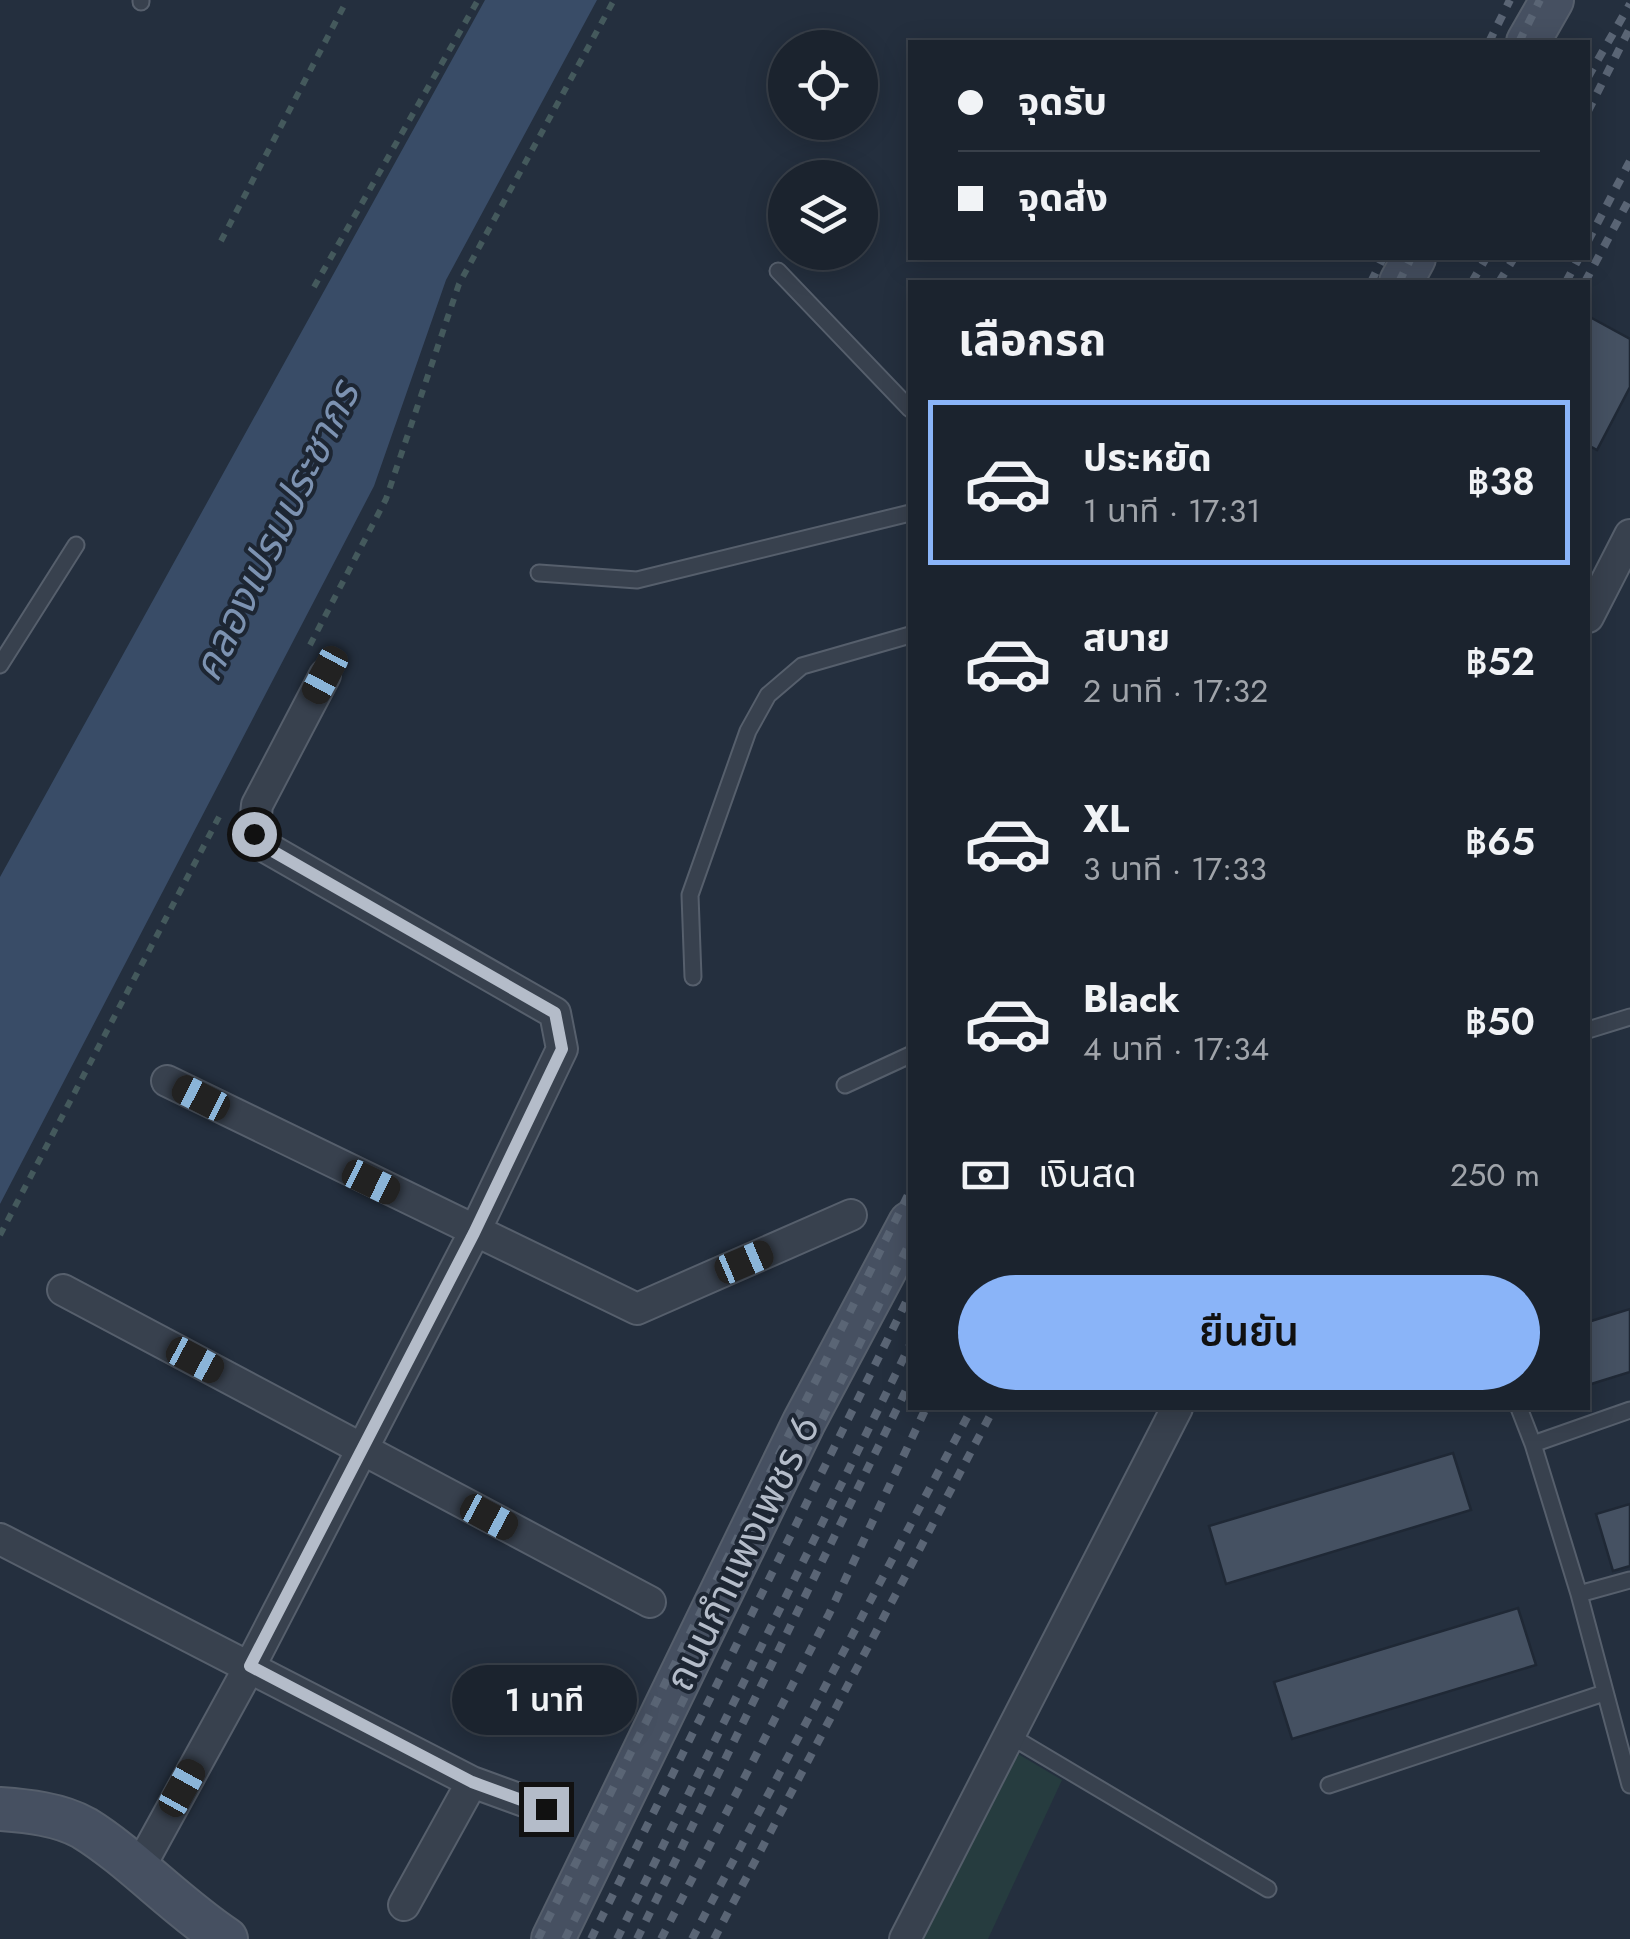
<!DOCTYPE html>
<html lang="th">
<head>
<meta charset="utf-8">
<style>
	body { margin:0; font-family:Jost,"Noto Sans Thai",sans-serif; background:#242b36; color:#f1f3f6; height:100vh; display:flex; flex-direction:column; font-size:38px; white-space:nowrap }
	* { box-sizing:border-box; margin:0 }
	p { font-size:32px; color:#a0a4aa }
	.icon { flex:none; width:55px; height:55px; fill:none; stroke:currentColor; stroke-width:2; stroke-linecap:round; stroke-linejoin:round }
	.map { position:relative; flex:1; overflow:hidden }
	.details { position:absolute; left:908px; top:280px; width:682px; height:1130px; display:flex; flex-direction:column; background:#1b232e; border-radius:0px; box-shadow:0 5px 25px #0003,0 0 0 2px #39404a }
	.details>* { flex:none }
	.hud { position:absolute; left:908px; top:40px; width:682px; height:220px; border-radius:0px; box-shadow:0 5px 25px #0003,0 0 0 2px #39404a; display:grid; align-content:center; height:220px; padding:0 50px; background:#1b232e }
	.buttons { position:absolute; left:768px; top:30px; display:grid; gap:20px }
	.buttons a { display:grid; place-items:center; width:110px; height:110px; border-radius:50%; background:#1b232e; box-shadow:0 5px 25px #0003,0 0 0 2px #39404a; font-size:50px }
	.end { position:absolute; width:45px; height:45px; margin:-22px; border:12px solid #b4bcc9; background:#111; box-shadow:0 0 0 5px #111 }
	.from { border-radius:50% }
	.bubble { position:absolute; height:70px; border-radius:35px; background:#1b232e; box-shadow:0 5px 25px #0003,0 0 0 2px #39404a; font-size:32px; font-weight:600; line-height:70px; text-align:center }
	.car { position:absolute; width:30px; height:60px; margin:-30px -15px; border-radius:12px; box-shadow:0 0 8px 2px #0007; background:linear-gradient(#222 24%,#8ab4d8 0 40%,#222 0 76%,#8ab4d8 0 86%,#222 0) }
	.hud b { display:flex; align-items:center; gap:35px; height:95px; font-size:38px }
	.hud b+b { border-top:2px solid #39404a }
	.hud i { width:25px; height:25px; background:#f1f3f6 }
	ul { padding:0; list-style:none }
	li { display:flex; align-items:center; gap:30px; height:165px; margin:0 20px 15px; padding:0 30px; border:5px solid transparent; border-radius:0px }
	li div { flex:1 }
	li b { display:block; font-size:38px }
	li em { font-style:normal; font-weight:600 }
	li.current { border-color:#8ab4f8 }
	li>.icon { width:90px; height:90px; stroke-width:1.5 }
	h2 { padding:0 50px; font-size:45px; line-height:120px }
	.pay { display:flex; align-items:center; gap:25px; height:110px; padding:0 50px; font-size:38px }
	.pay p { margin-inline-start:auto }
	.action { display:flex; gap:20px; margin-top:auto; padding:20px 50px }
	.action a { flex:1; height:115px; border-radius:60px; background:#8ab4f8; color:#111; font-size:40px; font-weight:600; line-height:115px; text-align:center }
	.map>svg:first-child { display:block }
	.green { fill:#263c3f }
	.water { fill:#394c67 }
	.building { fill:#455162; stroke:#1f2835; stroke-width:2.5 }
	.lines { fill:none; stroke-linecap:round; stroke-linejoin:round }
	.lane-casing { stroke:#565f6c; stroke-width:19 }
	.street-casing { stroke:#565f6c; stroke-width:34 }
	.secondary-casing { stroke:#565f6c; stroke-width:46 }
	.path { stroke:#44595c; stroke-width:6; stroke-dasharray:8 8; stroke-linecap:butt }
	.lane { stroke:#38414e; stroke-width:15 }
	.street { stroke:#38414e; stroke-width:30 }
	.secondary { stroke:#465061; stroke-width:42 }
	.rail { stroke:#5a6575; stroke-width:8; stroke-dasharray:10 10; stroke-linecap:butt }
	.route { stroke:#b4bcc9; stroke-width:12 }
	.labels { text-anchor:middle; stroke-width:8; stroke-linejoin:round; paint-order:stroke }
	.street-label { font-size:40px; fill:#b4bcc9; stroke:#1d2633 }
	.water-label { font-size:42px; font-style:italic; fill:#7c92b1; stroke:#1d2633 }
</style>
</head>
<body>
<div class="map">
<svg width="1630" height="1939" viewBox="0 0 1630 1939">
	<rect width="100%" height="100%" fill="#242f3e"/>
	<path class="green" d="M1013,1751L1062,1780L988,1939H914Z"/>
	<path class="water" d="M485,0H597L446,280L374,486L0,1204V877Z"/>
	<path class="building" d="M1588,316L1630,339V387L1597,450L1588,445Z
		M1630,1309V1372L1588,1385V1322Z
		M1453,1453L1471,1510L1226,1584L1209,1526Z
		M1630,1504V1566L1613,1571L1596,1514Z
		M1518,1608L1536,1665L1292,1739L1274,1682Z"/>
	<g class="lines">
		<defs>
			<path id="lane" d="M141,0V2
				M778,271L910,409
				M539,573L637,580L910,513
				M0,665L76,545
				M693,977L690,895L748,731L768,695L802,666L910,635
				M1588,1030L1630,1017
				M845,1085L910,1055
				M1519,1408L1533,1444
				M1630,1410L1533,1444L1579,1594L1630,1785
				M1579,1594L1630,1580
				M1007,1734L1268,1889
				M1329,1785L1604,1693"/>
			<path id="street" d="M1588,617L1630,535
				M167,1081L637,1309L851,1215
				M63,1290L650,1602
				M0,1539L472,1782L546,1809
				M137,1872L250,1666L474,1233L562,1049L555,1013L262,845L254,834L257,805L325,675
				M404,1905L472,1782
				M905,1939L1177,1408"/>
			<path id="secondary" d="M1528,42L1552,0
				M1401,282L1414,258
				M0,1809C27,1811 59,1814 84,1828C130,1856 177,1907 226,1939
				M553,1939L804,1422L910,1223"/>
		</defs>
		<use href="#lane" class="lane-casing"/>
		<use href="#street" class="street-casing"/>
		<use href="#secondary" class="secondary-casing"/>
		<path class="path" d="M221,241L347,0
			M314,287L478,0
			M310,645L386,499L459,284L614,0
			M0,1235L220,815"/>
		<use href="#lane" class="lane"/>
		<use href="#street" class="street"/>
		<use href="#secondary" class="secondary"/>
		<path class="rail" d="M1489,42L1510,0
			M1519,42L1540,0
			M1588,77L1630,4
			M1588,111L1630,28
			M1588,241L1630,161
			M1371,282L1383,258
			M1399,282L1411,258
			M1472,282L1486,258
			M1499,282L1514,258
			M1566,282L1579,258
			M1585,282L1630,198
			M538,1939L910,1191
			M565,1939L910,1242
			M591,1939L910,1294
			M617,1939L910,1345
			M637,1939L910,1382
			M661,1939L829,1614L926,1408
			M692,1939L972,1408
			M714,1939L994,1408"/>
	</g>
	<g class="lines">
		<path class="route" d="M254,834L262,845L555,1013L562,1049L474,1233L250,1666L472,1782L546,1809"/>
	</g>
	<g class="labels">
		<g class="street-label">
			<text transform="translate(742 1553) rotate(-64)" y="14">ถนนกำแพงเพชร 6</text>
		</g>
		<g class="water-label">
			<text transform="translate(275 531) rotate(-64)" y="15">คลองเปรมประชากร</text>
		</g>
	</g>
</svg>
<div class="buttons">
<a><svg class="icon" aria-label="locate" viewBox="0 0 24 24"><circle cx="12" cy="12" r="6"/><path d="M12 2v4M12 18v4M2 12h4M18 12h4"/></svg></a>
<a><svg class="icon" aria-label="layers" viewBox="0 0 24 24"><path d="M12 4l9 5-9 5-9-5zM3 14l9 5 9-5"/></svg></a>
</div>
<i class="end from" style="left:254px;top:834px"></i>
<i class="end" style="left:546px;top:1809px"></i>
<div class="bubble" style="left:452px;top:1665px;width:185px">1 นาที</div>
<i class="car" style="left:325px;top:675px;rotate:208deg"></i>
<i class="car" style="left:201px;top:1098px;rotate:297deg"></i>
<i class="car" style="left:371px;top:1182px;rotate:116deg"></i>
<i class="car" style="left:744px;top:1262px;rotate:67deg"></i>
<i class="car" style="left:195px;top:1360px;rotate:118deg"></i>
<i class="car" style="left:489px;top:1517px;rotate:118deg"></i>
<i class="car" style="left:182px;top:1788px;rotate:29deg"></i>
<div class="hud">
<b><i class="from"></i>จุดรับ</b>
<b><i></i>จุดส่ง</b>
</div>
<section class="details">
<h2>เลือกรถ</h2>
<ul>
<li class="current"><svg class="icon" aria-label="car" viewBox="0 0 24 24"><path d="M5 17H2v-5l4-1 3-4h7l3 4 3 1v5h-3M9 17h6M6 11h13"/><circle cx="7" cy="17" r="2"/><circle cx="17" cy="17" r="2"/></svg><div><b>ประหยัด</b><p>1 นาที · 17:31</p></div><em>฿38</em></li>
<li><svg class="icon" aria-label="car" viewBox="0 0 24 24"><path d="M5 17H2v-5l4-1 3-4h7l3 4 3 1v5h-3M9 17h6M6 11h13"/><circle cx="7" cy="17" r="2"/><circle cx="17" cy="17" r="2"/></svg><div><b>สบาย</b><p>2 นาที · 17:32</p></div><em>฿52</em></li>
<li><svg class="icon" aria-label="car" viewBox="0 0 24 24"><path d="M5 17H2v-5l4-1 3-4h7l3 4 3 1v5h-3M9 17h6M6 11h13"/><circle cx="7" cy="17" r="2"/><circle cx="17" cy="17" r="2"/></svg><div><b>XL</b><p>3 นาที · 17:33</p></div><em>฿65</em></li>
<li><svg class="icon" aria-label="car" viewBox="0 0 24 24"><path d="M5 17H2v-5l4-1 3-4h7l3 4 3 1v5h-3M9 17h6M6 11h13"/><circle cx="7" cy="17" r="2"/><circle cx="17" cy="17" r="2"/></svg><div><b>Black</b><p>4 นาที · 17:34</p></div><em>฿50</em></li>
</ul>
<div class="pay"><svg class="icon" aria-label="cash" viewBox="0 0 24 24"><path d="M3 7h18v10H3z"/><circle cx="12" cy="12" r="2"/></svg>เงินสด<p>250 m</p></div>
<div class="action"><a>ยืนยัน</a></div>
</section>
</div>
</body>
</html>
